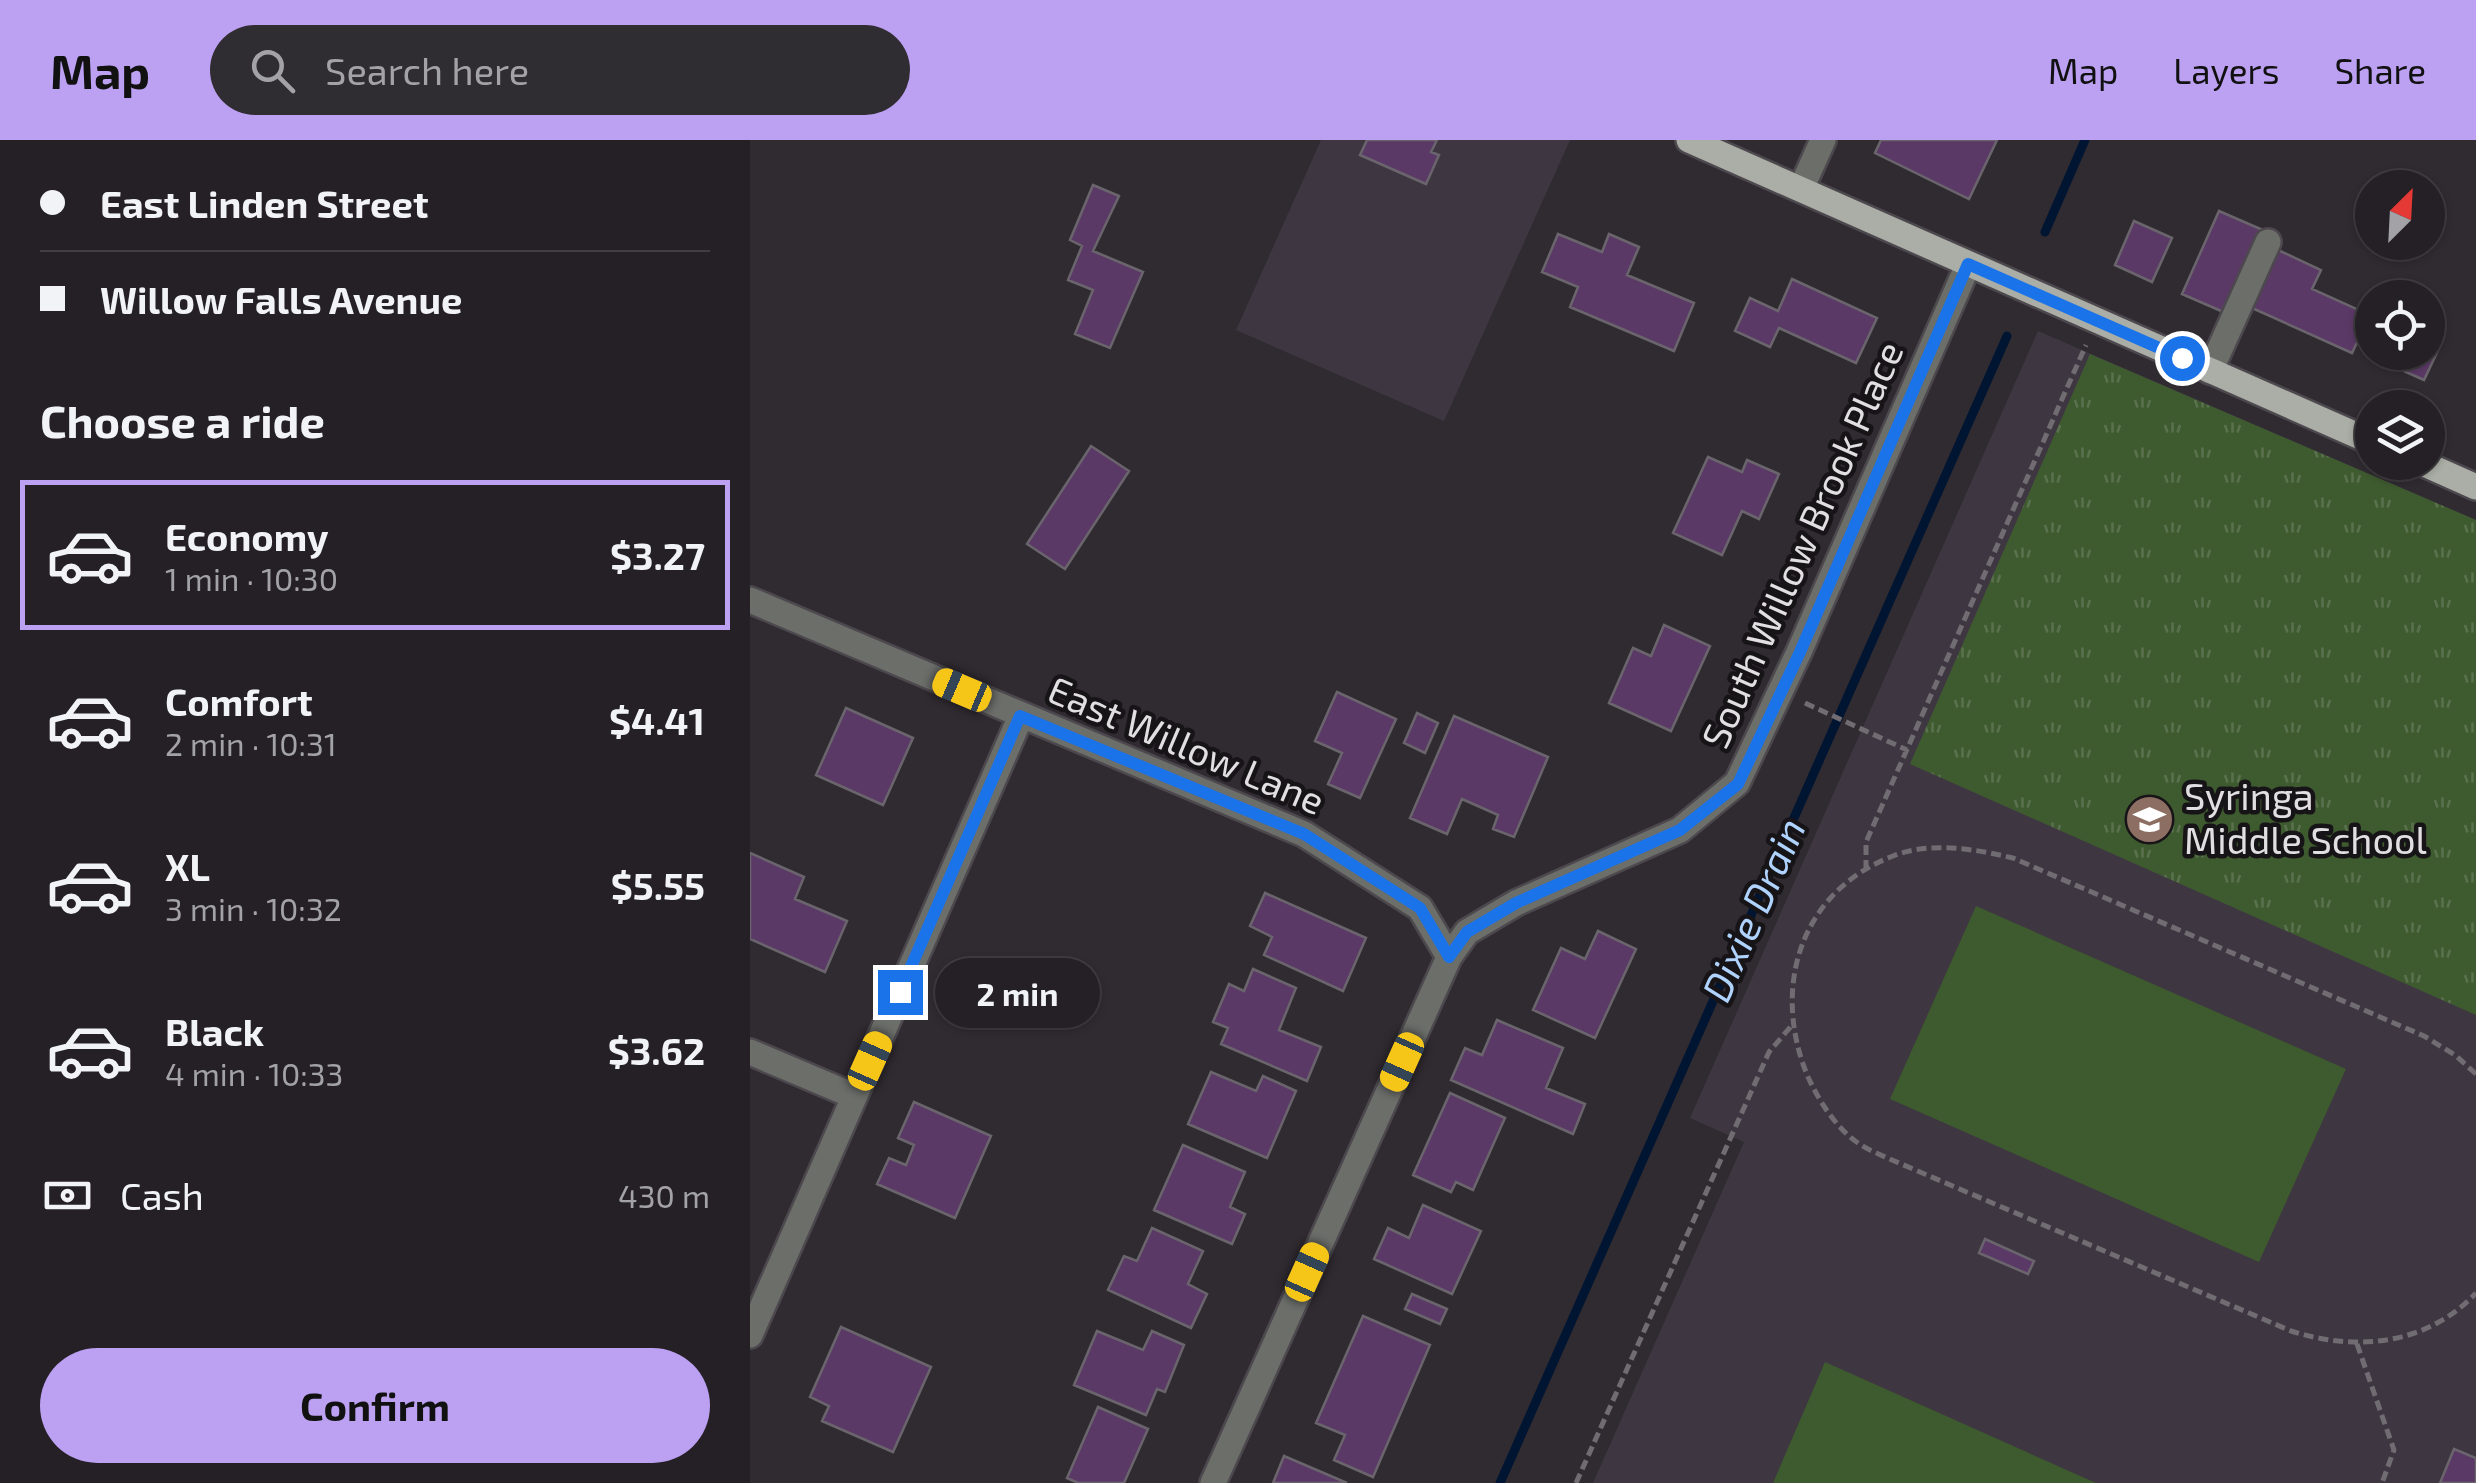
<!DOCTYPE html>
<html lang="en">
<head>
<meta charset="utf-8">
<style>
	body { margin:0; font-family:"Exo 2",sans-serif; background:#302d32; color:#f1f3f6; height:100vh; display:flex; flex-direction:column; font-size:38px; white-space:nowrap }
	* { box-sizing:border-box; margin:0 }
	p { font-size:32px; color:#a3a3a7 }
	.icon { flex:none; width:55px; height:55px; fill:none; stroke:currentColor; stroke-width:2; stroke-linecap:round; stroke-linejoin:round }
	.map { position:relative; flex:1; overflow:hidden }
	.drawer { display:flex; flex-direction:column; background:#242025; width:750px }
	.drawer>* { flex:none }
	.hud { display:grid; align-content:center; height:220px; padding:0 40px; background:#242025 }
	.needle { width:65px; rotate:24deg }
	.controls { position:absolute; left:1605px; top:30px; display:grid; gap:20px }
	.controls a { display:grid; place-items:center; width:90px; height:90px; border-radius:50%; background:#242025; box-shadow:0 2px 8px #0004,0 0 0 2px #413e42; font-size:50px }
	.end { position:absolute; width:45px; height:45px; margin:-22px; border:12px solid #1a73e8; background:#fff; box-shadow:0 0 0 5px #fff }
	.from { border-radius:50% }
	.bubble { position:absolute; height:70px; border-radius:35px; background:#242025; box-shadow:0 2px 8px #0004,0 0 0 2px #413e42; font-size:32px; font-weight:700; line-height:70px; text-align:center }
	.car { position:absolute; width:30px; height:60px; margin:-30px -15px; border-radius:12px; box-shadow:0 0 8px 2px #0007; background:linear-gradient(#f5c518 24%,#345 0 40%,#f5c518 0 76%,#345 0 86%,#f5c518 0) }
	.hud b { display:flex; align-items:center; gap:35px; height:95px; font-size:38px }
	.hud b+b { border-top:2px solid #413e42 }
	.hud i { width:25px; height:25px; background:#f1f3f6 }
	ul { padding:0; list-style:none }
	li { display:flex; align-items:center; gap:30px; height:150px; margin:0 20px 15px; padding:0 20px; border:5px solid transparent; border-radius:0px }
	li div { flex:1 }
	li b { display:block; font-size:38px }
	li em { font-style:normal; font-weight:700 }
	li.on { border-color:#bca0f2 }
	li>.icon { width:90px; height:90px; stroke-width:1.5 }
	h2 { padding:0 40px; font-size:45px; line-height:120px }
	.pay { display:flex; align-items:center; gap:25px; height:110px; padding:0 40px; font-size:38px }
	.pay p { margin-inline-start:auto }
	.action { display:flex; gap:20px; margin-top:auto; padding:20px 40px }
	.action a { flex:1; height:115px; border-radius:60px; background:#bca0f2; color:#111; font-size:40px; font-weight:700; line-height:115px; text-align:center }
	header { display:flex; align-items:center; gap:60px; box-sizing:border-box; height:140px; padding:0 50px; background:#bca0f2; color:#111 }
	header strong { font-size:48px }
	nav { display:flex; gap:55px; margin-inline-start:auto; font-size:35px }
	.search { width:700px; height:90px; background:#302d32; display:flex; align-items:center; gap:25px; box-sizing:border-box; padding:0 35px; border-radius:55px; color:#a3a3a7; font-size:38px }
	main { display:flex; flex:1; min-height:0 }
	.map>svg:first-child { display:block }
	.built { fill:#3e3641 }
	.grass { fill:url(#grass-tufts) }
	.garden { fill:#3e5a2f }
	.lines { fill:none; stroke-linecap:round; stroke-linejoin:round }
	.stream { stroke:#001532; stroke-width:9 }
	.building { fill:#5b3966; stroke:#6a656c; stroke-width:2.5 }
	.minor-casing { stroke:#4c484d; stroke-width:30 }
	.major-casing { stroke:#4c484d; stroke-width:30 }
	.path { stroke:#706c71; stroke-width:5; stroke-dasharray:10 5; stroke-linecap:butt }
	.minor { stroke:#6c6e6a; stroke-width:25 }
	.major { stroke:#abaea6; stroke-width:25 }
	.route { stroke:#1a73e8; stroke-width:12 }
	.labels { text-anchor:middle; stroke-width:9; stroke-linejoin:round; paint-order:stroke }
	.street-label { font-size:38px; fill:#e2dfe3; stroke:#171417 }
	.poi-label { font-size:38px; fill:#e2dfe3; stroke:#171417; text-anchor:start }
	.water-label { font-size:40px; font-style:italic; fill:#afd3fc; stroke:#171417 }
</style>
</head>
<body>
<header>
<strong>Map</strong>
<div class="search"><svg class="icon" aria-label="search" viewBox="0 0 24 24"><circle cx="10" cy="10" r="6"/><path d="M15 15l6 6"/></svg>Search here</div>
<nav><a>Map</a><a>Layers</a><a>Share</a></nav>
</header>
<main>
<section class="drawer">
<div class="hud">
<b><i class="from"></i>East Linden Street</b>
<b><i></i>Willow Falls Avenue</b>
</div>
<h2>Choose a ride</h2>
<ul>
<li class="on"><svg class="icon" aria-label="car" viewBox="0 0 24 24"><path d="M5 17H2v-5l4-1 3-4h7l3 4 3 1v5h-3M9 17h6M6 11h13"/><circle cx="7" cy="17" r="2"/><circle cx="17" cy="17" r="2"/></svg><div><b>Economy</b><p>1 min · 10:30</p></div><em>$3.27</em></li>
<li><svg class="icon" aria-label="car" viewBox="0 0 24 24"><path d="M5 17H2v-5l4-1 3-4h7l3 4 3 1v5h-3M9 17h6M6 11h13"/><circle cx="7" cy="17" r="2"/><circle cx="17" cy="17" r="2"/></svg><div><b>Comfort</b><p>2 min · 10:31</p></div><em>$4.41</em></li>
<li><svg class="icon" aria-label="car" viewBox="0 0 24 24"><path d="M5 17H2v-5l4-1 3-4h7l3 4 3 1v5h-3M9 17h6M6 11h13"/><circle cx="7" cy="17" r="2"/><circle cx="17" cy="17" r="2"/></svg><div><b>XL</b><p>3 min · 10:32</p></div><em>$5.55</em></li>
<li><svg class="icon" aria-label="car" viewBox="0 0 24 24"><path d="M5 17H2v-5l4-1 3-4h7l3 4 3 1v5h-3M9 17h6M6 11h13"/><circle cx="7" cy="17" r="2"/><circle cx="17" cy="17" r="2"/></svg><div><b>Black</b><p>4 min · 10:33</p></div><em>$3.62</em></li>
</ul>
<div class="pay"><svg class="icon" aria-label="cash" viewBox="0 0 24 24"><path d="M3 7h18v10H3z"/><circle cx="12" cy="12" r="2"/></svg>Cash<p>430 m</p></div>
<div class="action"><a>Confirm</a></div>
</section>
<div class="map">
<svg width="1726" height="1343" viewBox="0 0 1726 1343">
	<defs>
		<pattern id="grass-tufts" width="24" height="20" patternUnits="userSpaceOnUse" patternTransform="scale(2.5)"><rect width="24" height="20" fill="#3e5a2f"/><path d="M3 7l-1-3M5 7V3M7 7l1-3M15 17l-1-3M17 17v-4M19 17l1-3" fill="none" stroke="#5a714d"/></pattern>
	</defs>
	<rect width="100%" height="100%" fill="#302b31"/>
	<path class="built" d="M571,0H820L694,281L486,190Z
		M1288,191L1726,380V1343H843L994,1002L940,978Z"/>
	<path class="grass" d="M1340,214L1726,380V875L1160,624Z"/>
	<path class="garden" d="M1226,766L1596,929L1509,1122L1140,959Z
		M1075,1222L1346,1343H1023Z"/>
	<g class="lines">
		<path class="stream" d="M1295,92L1335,0
			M750,1343L1257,196"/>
	</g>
	<path class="building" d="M617,0H687L681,12L689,15L676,44L610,15Z
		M1131,0H1247L1219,59L1125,13Z
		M343,45L369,56L343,111L393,132L360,208L325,194L343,150L318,140L332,106L320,100Z
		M1469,71L1515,91L1478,174L1432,154Z
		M1384,81L1422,98L1402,142L1365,125Z
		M808,94L852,112L859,94L889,107L877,135L944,163L924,211L820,167L828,147L792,132Z
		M1528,110L1571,130L1562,149L1620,175L1602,213L1502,168Z
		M1042,139L1127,178L1106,223L1029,188L1020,207L985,191L1000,158L1028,171Z
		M1678,198L1691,204L1674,240L1629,220L1632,212H1678Z
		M341,306L379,331L315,429L277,404Z
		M958,317L992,332L997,320L1029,334L1009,379L992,371L972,415L923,393Z
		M914,485L960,506L921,591L859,563L883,508L901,516Z
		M587,552L646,579L610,658L578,644L592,613L565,601Z
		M96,568L163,598L133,665L66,635Z
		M667,573L688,583L675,613L654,603Z
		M704,576L798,617L764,697L743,689L748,675L712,659L697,694L660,678Z
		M0,713L54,737L45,759L97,781L75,832L0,799Z
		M515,753L616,798L593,851L514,815L522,797L500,786Z
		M848,791L886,809L845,898L783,870L811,808L835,819Z
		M503,829L546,848L529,890L571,907L557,941L471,904L478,888L463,882L479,844L494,851Z
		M747,880L813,908L796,948L835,964L823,994L701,940L715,908L732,915Z
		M461,932L506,951L513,936L546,951L517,1018L438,984Z
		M700,953L755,978L723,1050L706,1042L701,1052L663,1035Z
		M164,962L241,996L205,1078L127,1044L139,1018L156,1025L164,1005L148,998Z
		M433,1005L495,1032L480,1067L495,1074L482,1104L404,1070Z
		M673,1065L731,1091L702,1154L624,1119L638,1088L659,1098Z
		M402,1088L453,1111L438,1144L457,1154L441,1188L358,1150L374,1116L387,1121Z
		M1235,1099L1284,1121L1278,1134L1229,1113Z
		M662,1154L697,1169L690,1184L655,1169Z
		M613,1176L680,1205L623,1337L584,1320L595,1295L566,1283Z
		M91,1187L181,1227L143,1312L72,1281L79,1266L60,1257Z
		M347,1191L393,1210L402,1191L434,1205L415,1252L407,1249L396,1275L324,1245Z
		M348,1267L398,1289L374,1343H328L317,1338Z
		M1704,1309L1726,1318V1343H1690Z
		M534,1316L597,1343H523Z"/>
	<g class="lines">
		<defs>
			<path id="minor" d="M1051,49L1073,0
				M1460,231L1518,102
				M0,460L554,694L670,768L699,817
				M0,912L104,956
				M0,1195L271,576
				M463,1343L699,817L717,792L766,763L930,690L987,643L1049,512L1218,125"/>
			<path id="major" d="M939,0L1622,302
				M1670,322L1726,347"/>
		</defs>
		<use href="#minor" class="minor-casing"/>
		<use href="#major" class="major-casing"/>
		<path class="path" d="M1055,563L1157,610
			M1116,730V702L1336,205
			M1726,934L1705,915L1674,896L1263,718C1224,709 1181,701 1143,716C1049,752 1021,849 1058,937C1069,961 1086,988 1108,1003C1118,1010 1131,1015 1142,1020L1541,1191C1607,1212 1677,1205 1726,1153
			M1607,1204L1644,1310L1632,1343
			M826,1343L1019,912L1043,884"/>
		<use href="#minor" class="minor"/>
		<use href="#major" class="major"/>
	</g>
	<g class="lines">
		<path class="route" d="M150,852L270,576L554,694L670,768L699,817L717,792L766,763L930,690L988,644L1050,512L1218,124L1432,218"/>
	</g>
	<defs>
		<symbol id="school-disc" viewBox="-11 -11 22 22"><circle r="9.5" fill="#8d6e63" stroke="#171417"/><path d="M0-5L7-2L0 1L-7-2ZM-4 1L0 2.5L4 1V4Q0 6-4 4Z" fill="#fff"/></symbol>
	</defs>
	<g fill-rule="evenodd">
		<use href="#school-disc" x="1372" y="652" width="55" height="55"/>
	</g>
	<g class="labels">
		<g class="street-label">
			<text transform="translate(1053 405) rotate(-66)" y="13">South Willow Brook Place</text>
			<text transform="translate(436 606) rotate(23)" y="13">East Willow Lane</text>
		</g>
		<g class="poi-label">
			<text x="1434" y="670">Syringa<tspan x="1434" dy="44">Middle School</tspan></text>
		</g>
		<g class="water-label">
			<text transform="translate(1004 770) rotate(-66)" y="14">Dixie Drain</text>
		</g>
	</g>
</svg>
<div class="controls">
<a><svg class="needle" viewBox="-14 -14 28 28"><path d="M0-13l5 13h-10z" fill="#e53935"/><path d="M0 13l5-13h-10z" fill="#a3a3a7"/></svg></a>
<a><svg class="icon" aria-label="locate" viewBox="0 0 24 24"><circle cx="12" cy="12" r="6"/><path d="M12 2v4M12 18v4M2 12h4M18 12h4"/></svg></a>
<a><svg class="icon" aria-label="layers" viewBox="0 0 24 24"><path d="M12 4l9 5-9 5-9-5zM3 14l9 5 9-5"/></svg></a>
</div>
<i class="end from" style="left:1432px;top:218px"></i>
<i class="end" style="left:150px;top:852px"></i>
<div class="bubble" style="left:185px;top:818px;width:165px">2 min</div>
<i class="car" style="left:212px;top:550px;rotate:293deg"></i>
<i class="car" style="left:120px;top:921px;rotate:24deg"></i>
<i class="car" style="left:652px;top:922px;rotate:204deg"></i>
<i class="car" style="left:557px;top:1132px;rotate:24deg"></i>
</div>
</main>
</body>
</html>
